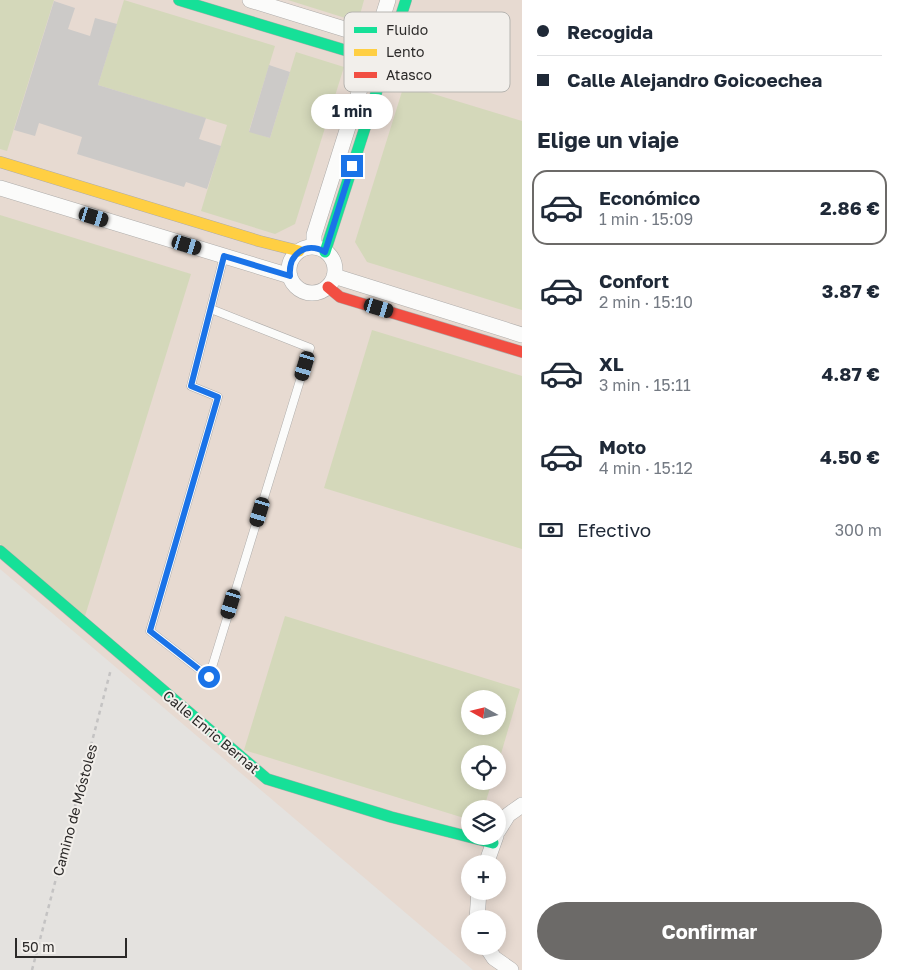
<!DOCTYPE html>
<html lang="es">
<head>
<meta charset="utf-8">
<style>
	body { margin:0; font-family:"Golos Text",sans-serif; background:#f6f6f7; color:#1f2937; height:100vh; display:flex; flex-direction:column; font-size:19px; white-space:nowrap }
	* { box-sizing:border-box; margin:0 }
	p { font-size:16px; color:#747a83 }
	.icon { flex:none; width:28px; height:28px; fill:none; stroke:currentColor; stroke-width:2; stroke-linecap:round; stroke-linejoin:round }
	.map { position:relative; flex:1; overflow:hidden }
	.drawer { display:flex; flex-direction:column; background:#fff; width:375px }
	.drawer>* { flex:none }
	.banner { display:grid; align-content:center; height:110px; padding:0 15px; background:#fff }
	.needle { width:32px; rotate:278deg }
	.tools { position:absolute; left:461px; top:690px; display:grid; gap:10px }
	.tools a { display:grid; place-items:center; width:45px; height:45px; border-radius:50%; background:#fff; box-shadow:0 2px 12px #0003; font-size:25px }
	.scale { position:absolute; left:15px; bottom:12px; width:112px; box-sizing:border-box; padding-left:5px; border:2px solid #2b2928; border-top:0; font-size:14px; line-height:18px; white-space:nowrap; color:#2b2928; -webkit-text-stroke:4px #f2efeb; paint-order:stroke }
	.end { position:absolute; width:22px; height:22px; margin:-11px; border:6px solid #1a73e8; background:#fff; box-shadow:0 0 0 2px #fff }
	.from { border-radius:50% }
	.bubble { position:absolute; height:35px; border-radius:18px; background:#fff; box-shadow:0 2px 12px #0003; font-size:16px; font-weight:700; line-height:35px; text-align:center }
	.car { position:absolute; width:15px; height:30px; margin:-15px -8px; border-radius:6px; box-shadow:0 0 4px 1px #0007; background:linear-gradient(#222 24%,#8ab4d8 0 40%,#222 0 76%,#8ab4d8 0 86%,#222 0) }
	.banner b { display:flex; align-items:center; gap:18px; height:48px; font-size:19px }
	.banner b+b { border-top:1px solid #e0e1e3 }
	.banner i { width:12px; height:12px; background:#1f2937 }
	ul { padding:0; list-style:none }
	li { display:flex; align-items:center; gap:15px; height:75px; margin:0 10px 8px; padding:0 5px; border:2px solid transparent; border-radius:15px }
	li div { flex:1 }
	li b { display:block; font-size:19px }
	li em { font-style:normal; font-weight:700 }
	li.active { border-color:#6c6a68 }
	li>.icon { width:45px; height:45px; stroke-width:1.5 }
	h2 { padding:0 15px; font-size:22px; line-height:60px }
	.pay { display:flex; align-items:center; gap:12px; height:55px; padding:0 15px; font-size:19px }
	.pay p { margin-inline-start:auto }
	.cta { display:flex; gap:10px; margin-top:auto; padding:10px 15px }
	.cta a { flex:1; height:58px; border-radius:30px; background:#6c6a68; color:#fff; font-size:20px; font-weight:700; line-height:58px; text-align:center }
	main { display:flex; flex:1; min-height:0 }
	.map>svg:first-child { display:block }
	.industrial { fill:#e7dad1; fill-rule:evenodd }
	.green { fill:#d4d8ba; fill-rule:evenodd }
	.building { fill:#cccac8 }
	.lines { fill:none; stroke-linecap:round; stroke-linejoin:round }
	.lane-casing { stroke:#aeacaa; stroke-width:9 }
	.street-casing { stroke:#aeacaa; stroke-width:16 }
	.fast-casing { stroke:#aeacaa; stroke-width:12 }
	.slow-casing { stroke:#aeacaa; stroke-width:12 }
	.jam-casing { stroke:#aeacaa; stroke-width:12 }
	.path { stroke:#c4c3c3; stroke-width:2.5; stroke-dasharray:4 4; stroke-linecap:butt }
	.lane { stroke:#fbfbfa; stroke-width:8 }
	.street { stroke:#fbfbfa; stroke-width:15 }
	.fast { stroke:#16e098; stroke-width:11 }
	.slow { stroke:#ffcf43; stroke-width:11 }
	.jam { stroke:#f24e42; stroke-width:11 }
	.route { stroke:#1a73e8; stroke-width:6 }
	.labels { text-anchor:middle; stroke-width:4; stroke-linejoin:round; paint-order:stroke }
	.street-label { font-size:14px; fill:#2b2928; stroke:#f2efeb }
	.key { fill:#f2efeb; stroke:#b6b4b0; stroke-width:1 }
	.key-label { font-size:14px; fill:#2b2928 }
</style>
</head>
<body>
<main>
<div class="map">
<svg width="522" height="970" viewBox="0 0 522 970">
	<rect width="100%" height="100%" fill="#e4e2df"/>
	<path class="industrial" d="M0,0H522V970H473L0,569ZM470,699H498V726H470ZM470,754H498V781H470ZM470,809H498V836H470ZM470,864H498V891H470ZM470,919H498V946H470Z"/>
	<path class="green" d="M0,0H54L7,151L0,149Z
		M124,0L275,46L249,131L270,138L296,52L344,67L295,224L275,234L201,211L227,125L98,85Z
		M288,0H364L358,22Z
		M404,85L522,121V310L367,262L355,242Z
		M0,215L191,274L85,616L0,544Z
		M372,330L522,376V549L324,488Z
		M285,616L520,689L498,764V754H470V781H492L484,808L470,809V815L464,818L244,750ZM470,699H498V726H470Z"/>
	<path class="building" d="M54,1L75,8L68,29L90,36L95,18L117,24L98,85L206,118L199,139L221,146L207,189L186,182L184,187L77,154L82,137L39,123L35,136L14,130Z
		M269,65L290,72L270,138L249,132Z"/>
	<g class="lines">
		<defs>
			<path id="lane" d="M211,309L310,348L209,677L150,631L218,397L191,386L224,256"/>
			<path id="street" d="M250,0L367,36L378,34
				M0,188L290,276
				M314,247V235L388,0
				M289 270a23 23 0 1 1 46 0a23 23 0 1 1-46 0Z
				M334,276L522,335
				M498,831L508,815L522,805
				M486,864L496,836
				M477,919L479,891
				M486,946L494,958L511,970"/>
			<path id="fast" d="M179,0L371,58
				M325,252L406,0
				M0,551L267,779L391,817L493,843"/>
			<path id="slow" d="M0,162L259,241L299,251"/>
			<path id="jam" d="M328,287L340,297L522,352"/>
		</defs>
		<use href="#lane" class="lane-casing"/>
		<use href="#street" class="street-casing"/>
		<use href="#fast" class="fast-casing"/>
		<use href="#slow" class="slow-casing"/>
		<use href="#jam" class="jam-casing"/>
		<path class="path" d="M32,970L111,669"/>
		<use href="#lane" class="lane"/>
		<use href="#street" class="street"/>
		<use href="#fast" class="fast"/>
		<use href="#slow" class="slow"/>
		<use href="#jam" class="jam"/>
	</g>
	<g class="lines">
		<path class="route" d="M209,677L150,631L218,397L191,386L224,256L290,276C288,254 306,241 325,252L352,166"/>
	</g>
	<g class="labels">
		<g class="street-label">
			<text transform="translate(211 732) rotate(40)" y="5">Calle Enric Bernat</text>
			<text transform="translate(75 810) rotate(-75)" y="5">Camino de Móstoles</text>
		</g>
	</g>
	<rect x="344" y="12" width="166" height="80" rx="8" class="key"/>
	<rect x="354" y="27" width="23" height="6" fill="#16e098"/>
	<rect x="354" y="49" width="23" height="7" fill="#ffcf43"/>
	<rect x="354" y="72" width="23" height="6" fill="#f24e42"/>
	<g class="key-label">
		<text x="386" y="35">Fluido</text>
		<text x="386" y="57">Lento</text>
		<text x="386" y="80">Atasco</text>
	</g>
</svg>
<div class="tools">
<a><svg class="needle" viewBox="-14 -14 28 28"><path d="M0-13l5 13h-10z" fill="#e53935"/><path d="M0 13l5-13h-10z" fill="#747a83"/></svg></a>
<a><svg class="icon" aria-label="locate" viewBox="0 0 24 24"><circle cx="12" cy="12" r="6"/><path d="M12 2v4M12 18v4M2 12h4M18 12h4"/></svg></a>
<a><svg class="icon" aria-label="layers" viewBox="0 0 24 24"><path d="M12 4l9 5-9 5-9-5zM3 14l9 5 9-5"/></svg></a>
<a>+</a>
<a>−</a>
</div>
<div class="scale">50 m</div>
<i class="end from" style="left:209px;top:677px"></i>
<i class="end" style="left:352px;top:166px"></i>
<div class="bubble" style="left:311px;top:94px;width:82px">1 min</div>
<i class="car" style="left:94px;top:217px;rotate:107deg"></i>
<i class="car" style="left:187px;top:245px;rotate:107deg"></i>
<i class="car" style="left:379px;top:308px;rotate:107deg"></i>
<i class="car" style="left:305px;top:366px;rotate:197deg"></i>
<i class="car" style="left:260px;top:512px;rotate:197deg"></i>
<i class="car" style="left:231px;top:604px;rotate:197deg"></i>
</div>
<section class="drawer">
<div class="banner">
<b><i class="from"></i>Recogida</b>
<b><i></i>Calle Alejandro Goicoechea</b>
</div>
<h2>Elige un viaje</h2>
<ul>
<li class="active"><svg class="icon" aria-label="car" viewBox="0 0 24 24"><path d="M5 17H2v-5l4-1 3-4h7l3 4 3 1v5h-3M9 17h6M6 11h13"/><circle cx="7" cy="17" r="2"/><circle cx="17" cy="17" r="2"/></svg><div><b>Económico</b><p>1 min · 15:09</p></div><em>2.86 €</em></li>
<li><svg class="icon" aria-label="car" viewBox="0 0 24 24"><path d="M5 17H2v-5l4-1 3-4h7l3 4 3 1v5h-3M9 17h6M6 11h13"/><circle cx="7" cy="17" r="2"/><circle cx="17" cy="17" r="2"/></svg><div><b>Confort</b><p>2 min · 15:10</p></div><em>3.87 €</em></li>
<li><svg class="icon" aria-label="car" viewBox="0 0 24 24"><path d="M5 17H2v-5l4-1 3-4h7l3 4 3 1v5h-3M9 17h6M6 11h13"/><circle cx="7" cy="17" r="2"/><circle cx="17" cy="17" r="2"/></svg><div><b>XL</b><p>3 min · 15:11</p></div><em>4.87 €</em></li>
<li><svg class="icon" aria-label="car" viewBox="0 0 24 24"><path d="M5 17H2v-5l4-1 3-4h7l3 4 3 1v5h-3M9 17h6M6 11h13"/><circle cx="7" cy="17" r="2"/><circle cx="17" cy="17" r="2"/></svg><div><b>Moto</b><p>4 min · 15:12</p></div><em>4.50 €</em></li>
</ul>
<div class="pay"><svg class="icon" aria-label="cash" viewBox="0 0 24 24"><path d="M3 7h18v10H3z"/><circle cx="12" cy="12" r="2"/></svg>Efectivo<p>300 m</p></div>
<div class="cta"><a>Confirmar</a></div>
</section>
</main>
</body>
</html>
